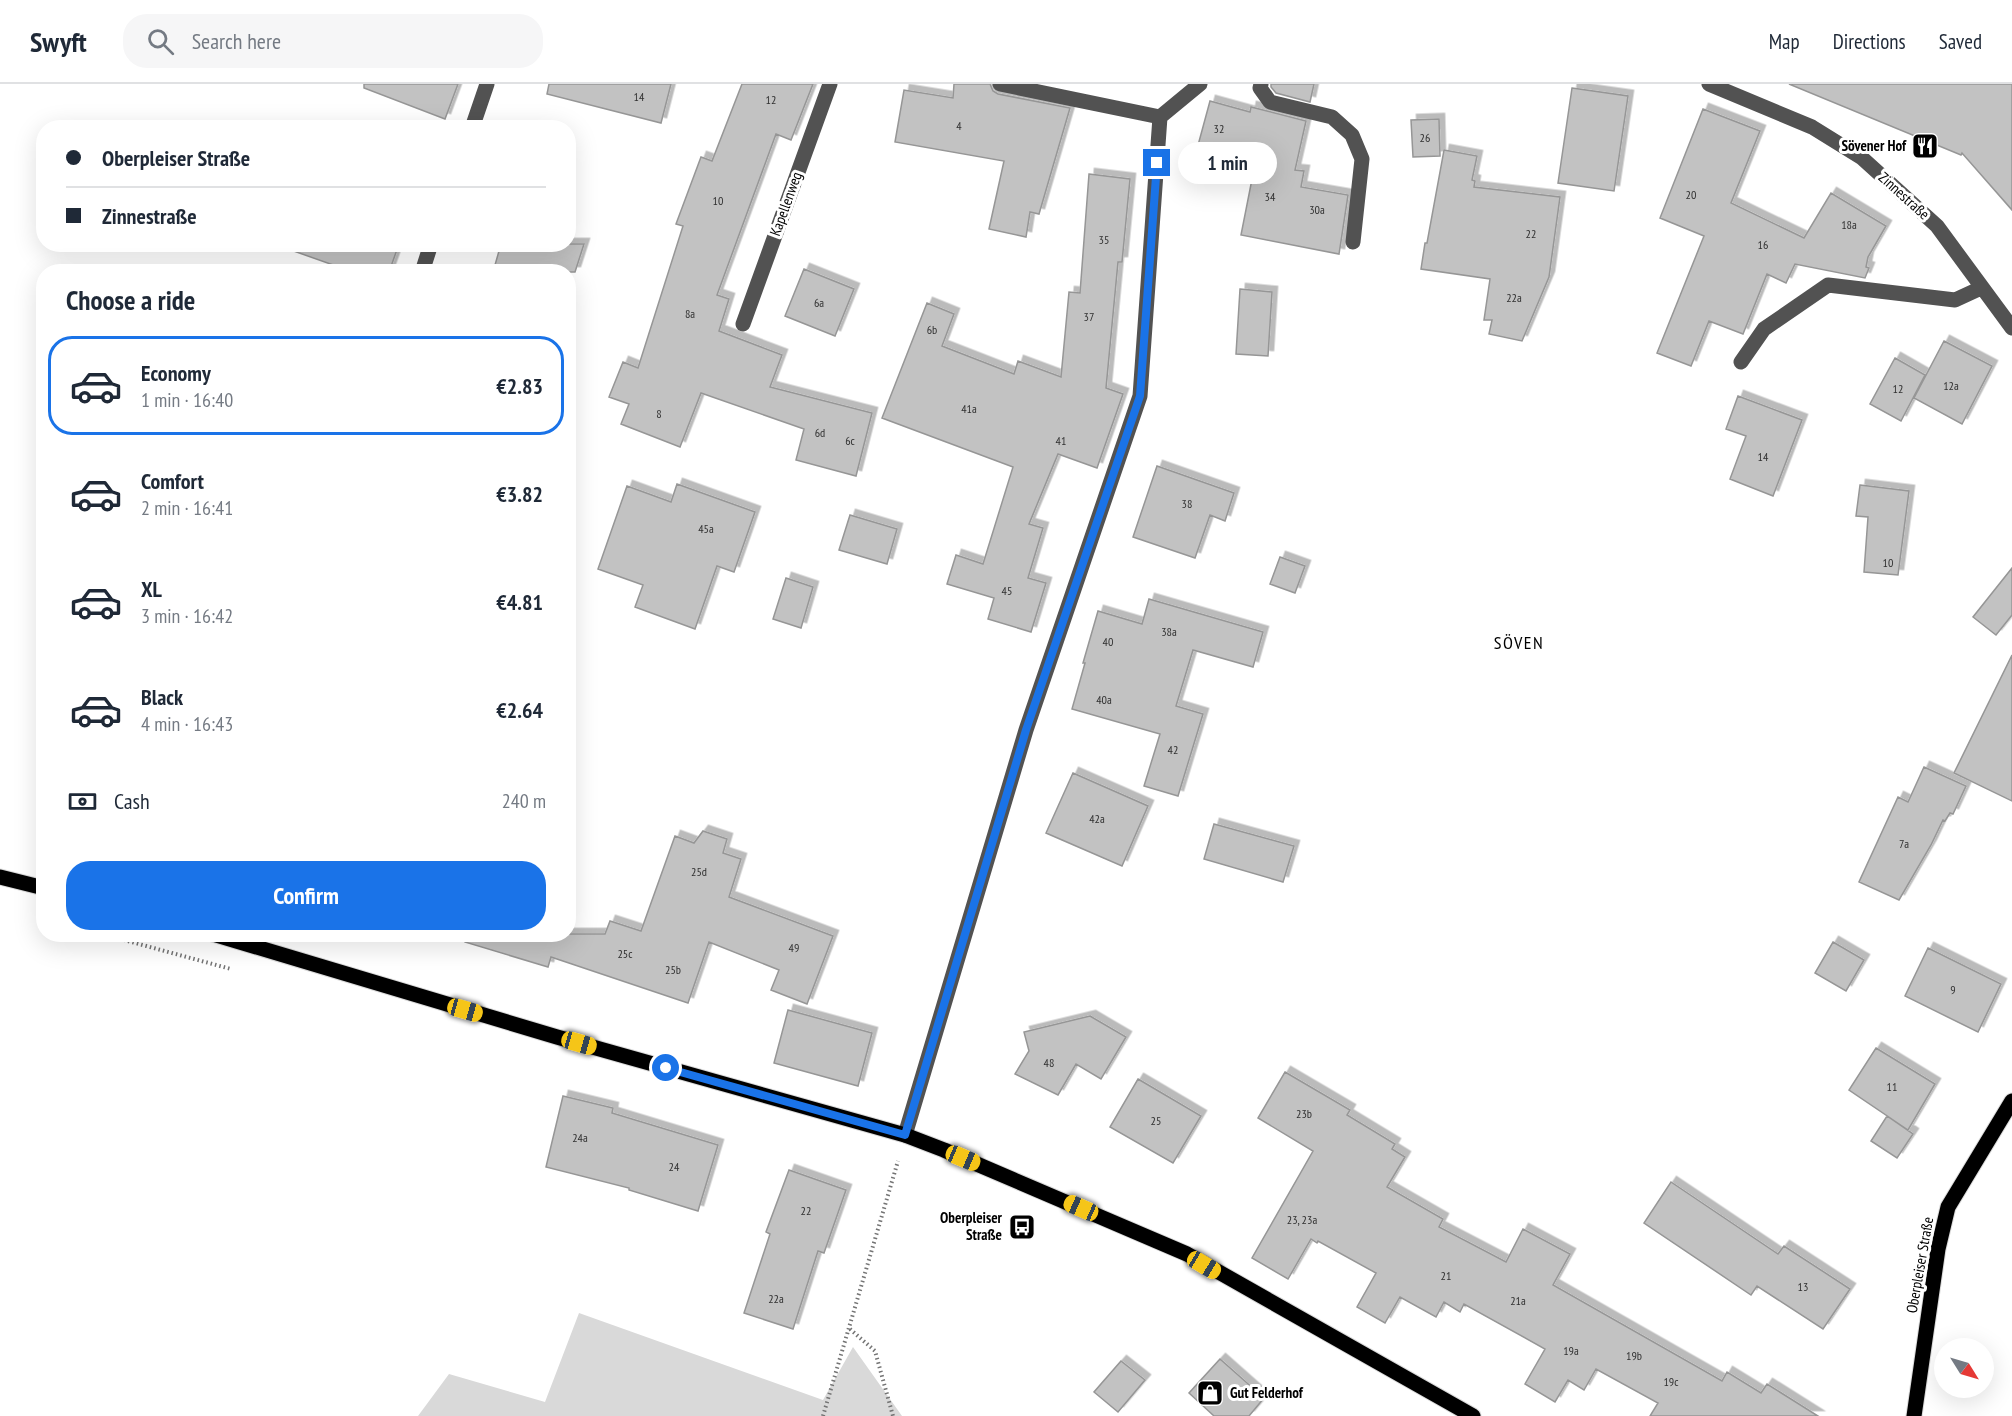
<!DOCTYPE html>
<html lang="en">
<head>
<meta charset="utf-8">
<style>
	body { margin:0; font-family:"PT Sans Narrow",sans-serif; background:#f6f6f7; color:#1f2937; height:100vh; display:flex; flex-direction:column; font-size:22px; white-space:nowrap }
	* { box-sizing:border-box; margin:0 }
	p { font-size:20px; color:#747a83 }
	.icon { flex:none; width:33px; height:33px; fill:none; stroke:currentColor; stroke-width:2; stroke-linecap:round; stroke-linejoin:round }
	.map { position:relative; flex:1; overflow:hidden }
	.panel { position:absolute; left:36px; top:180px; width:540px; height:678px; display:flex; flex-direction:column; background:#fff; border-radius:24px; box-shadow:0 6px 24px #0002 }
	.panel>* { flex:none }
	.banner { position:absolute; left:36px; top:36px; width:540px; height:132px; border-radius:24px; box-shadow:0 6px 24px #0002; display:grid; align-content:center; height:132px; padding:0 30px; background:#fff }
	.needle { width:39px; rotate:127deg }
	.controls { position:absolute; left:1934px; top:1254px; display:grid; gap:12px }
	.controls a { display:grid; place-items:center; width:60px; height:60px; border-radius:50%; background:#fff; box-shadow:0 6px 24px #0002; font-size:30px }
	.end { position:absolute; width:27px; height:27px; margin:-14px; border:8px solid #1a73e8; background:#fff; box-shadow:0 0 0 3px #fff }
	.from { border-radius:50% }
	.bubble { position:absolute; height:42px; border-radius:21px; background:#fff; box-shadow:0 6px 24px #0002; font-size:20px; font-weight:700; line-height:42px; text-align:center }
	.car { position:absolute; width:18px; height:36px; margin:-18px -9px; border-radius:8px; box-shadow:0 0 4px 2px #0007; background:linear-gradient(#f5c518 24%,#345 0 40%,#f5c518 0 76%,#345 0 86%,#f5c518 0) }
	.banner b { display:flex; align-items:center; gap:21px; height:57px; font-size:22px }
	.banner b+b { border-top:2px solid #e0e1e3 }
	.banner i { width:15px; height:15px; background:#1f2937 }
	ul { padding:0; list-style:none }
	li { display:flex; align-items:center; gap:18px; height:99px; margin:0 12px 9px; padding:0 18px; border:3px solid transparent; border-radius:24px }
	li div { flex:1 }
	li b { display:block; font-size:22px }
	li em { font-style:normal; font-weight:700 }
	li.on { border-color:#1a73e8 }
	li>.icon { width:54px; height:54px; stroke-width:1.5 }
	h2 { padding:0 30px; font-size:27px; line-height:72px }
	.pay { display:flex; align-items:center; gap:15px; height:66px; padding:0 30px; font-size:22px }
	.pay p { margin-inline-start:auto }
	.action { display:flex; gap:12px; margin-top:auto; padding:12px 30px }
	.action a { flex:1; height:69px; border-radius:24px; background:#1a73e8; color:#fff; font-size:24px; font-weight:700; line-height:69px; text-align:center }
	header { display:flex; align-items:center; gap:36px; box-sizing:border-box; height:84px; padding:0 30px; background:#fff; border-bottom:2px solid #e0e1e3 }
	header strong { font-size:28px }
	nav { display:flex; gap:33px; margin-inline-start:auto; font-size:21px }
	.search { width:420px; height:54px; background:#f6f6f7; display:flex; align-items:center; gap:15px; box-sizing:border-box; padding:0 21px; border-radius:24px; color:#747a83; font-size:22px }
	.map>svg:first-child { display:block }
	.green { fill:#d9d9d9 }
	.building { fill:#c2c2c2; stroke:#969696; stroke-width:1.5; filter:url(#shadow) }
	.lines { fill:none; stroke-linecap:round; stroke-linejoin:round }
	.major-casing { stroke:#dbdbdb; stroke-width:17 }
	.path { stroke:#747474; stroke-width:4; stroke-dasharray:1.5 3; stroke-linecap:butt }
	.minor { stroke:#525252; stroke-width:15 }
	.major { stroke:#000; stroke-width:15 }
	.route { stroke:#1a73e8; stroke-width:8 }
	.labels { text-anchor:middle; stroke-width:6; stroke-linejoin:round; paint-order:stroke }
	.number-label { font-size:12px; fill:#303030 }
	.poi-label { font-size:15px; font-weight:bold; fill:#000; stroke:#fff; text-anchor:end }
	.street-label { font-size:15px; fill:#000; stroke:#fff }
	.quarter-label { font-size:18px; letter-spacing:1.5px; fill:#000; stroke:#fff }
</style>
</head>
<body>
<header>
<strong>Swyft</strong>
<div class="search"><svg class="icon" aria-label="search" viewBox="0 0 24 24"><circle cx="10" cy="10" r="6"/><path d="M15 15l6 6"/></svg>Search here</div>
<nav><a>Map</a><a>Directions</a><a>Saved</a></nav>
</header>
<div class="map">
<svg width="2012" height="1332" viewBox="0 0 2012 1332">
	<defs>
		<filter id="shadow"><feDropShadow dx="5.5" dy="-5.5" stdDeviation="0" flood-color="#0004"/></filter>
	</defs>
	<rect width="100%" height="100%" fill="#fff"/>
	<path class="green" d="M579,1229L823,1316L853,1263L902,1332H418L449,1290L545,1318Z"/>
	<path class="building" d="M364,0H458L445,35L364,4Z
		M549,0H671L661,39L547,10Z
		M742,0H813L791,56L776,50L717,211L729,215L719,247L782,271L770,303L872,329L856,392L796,376L804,345L701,309L680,363L621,340L629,320L609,313L623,278L638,284L683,142L676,140L701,73L712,77Z
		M954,0H990L993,7L998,10L1070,24L1039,130L1030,128L1026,153L989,145L1004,77L895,58L904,6L953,14Z
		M1271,0H1314L1310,18L1276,9L1271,3Z
		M1789,0H2012V126L1962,69L1961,71Z
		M1572,4L1628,12L1614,107L1558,99Z
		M1210,17L1250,28L1251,23L1306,37L1295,86L1304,87L1301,103L1348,111L1339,170L1241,151L1255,80L1197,65Z
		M1703,25L1760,47L1731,119L1804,154L1831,109L1886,142L1868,173L1866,183L1869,184L1865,194L1795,180L1786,199L1767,190L1743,250L1709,237L1691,282L1657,269L1704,152L1660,134Z
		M1439,35L1440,72L1413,73L1411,36Z
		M1444,66L1477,72L1472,96L1475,97L1474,103L1560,113L1549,193L1522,257L1489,250L1492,236H1484L1490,195L1421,185L1425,159H1427Z
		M1089,90L1130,95L1122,178H1118L1106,304L1123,310L1097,384L1058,370L1029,440L1043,444L1028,494L1046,499L1031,548L988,535L994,514L947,500L956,471L983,480L1013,383L882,334L927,219L954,230L942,262L1014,290L1018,277L1061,293L1069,208L1080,209Z
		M289,160H399L389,188H353L288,165Z
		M501,160H584L575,188H493Z
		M804,185L854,205L835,252L785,232Z
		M1240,205L1272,208L1268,272L1236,270Z
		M1944,257L1992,282L1962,340L1914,314Z
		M1895,274L1925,291L1901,337L1870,320Z
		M1738,312L1802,336L1773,412L1730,395L1746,352L1726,345Z
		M1157,382L1234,409L1225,437L1210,431L1195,474L1133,453Z
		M677,400L755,428L734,488L717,482L695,545L635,523L643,501L598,485L627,402L671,418Z
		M1860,401L1909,407L1898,491L1864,488L1868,433L1856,432Z
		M850,431L897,445L887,480L839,466Z
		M1280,473L1305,482L1295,509L1270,500Z
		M2012,484V531L1996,551L1973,533Z
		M786,494L813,503L801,544L773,535Z
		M1149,515L1263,548L1253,583L1193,566L1176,622L1203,630L1178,712L1144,702L1160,650L1072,625L1085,579H1083L1098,527L1142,540Z
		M2012,571V717L1954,689Z
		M1924,683L1966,702L1953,730L1950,729L1945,737L1943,736L1931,761L1899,816L1859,798L1898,713L1908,718Z
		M1073,689L1148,722L1122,782L1046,749Z
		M1214,740L1294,762L1283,798L1204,775Z
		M703,747L727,755L723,769L741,775L729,813L833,852L807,920L771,906L779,886L709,858L688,919L551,873L548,883L465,858L466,850H605L610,837L641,847L675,752L694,759Z
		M1833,858L1864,876L1846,907L1815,889Z
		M1928,864L2001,900L1978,948L1905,912Z
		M788,926L872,949L858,1002L774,979Z
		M1090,932L1126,953L1101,995L1076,980L1058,1011L1015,990L1029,967L1024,948Z
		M1876,964L1935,1000L1908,1046L1849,1006Z
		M1285,988L1350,1026L1347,1031L1395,1060L1392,1065L1405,1073L1387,1103L1443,1135L1439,1143L1506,1178L1523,1145L1570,1170L1553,1201L1722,1297L1727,1288L1761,1309L1767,1300L1818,1332H1650L1658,1319L1596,1285L1584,1306L1568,1296L1555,1318L1525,1300L1545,1265L1464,1220L1460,1228L1444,1218L1436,1233L1400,1213L1385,1239L1357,1223L1376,1189L1318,1157L1317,1159L1311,1155L1288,1195L1252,1174L1313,1067L1258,1034Z
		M1138,995L1201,1032L1173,1079L1110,1043Z
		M563,1012L613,1024L612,1029L718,1061L698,1127L629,1106V1104L546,1083Z
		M1887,1032L1913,1050L1897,1074L1871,1057Z
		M789,1086L846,1106L824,1169L818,1167L793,1245L744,1229L770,1150L766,1148Z
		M1671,1098L1778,1170L1784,1162L1850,1205L1823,1245L1757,1202L1751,1211L1644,1139Z
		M1220,1275L1264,1314L1249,1332H1214L1189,1309Z
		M1121,1277L1145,1296L1118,1328L1094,1308Z"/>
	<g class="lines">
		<defs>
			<path id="major" d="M0,793L44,804
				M213,850L557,953L905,1051L944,1066L1187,1170L1473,1332
				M1914,1332L1938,1165L1948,1123L2012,1017"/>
		</defs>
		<use href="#major" class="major-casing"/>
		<path class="path" d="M102,850L231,885
			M850,1245L875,1267L893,1332
			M823,1332L898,1077"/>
		<path class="minor" d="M1000,0L1160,33
			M1261,0L1260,4L1270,18L1332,33L1352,51L1362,75L1353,158
			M1709,0L1812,43L1862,74L1937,142L2012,244
			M472,44L487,0
			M422,188L431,160
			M743,240L830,0
			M1741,278L1764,245L1828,201L1955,216L1981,204
			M905,1051L1026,646L1140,312L1160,33L1200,0"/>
		<use href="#major" class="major"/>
	</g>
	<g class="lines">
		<path class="route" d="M666,984L905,1051L1026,646L1140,312L1157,79"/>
	</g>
	<defs>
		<symbol id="restaurant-square" viewBox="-11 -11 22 22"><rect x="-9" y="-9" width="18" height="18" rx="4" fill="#000" stroke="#fff"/><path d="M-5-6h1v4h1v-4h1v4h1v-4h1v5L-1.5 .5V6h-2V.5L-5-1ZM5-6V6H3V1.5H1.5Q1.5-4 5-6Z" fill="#fff"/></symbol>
		<symbol id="bus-square" viewBox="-11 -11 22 22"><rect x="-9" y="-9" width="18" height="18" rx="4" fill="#000" stroke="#fff"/><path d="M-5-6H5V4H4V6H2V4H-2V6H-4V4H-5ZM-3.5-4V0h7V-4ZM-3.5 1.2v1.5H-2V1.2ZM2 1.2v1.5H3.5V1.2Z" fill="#fff"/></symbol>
		<symbol id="shop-square" viewBox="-11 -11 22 22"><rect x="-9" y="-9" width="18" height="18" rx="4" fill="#000" stroke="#fff"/><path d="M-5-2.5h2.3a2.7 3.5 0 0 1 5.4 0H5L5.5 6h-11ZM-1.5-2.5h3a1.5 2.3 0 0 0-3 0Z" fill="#fff"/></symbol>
	</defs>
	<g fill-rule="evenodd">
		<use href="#restaurant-square" x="1910" y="47" width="30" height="30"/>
		<use href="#bus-square" x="1007" y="1128" width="30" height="30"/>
		<use href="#shop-square" x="1195" y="1294" width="30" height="30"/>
	</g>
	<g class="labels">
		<g class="number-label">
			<text x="639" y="17">14</text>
			<text x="771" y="20">12</text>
			<text x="959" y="46">4</text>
			<text x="1219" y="49">32</text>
			<text x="1425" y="58">26</text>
			<text x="1691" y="115">20</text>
			<text x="1270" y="117">34</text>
			<text x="718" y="121">10</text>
			<text x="1317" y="130">30a</text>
			<text x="1849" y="145">18a</text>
			<text x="1531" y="154">22</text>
			<text x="1104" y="160">35</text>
			<text x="1763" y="165">16</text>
			<text x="1514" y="218">22a</text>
			<text x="819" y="223">6a</text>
			<text x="690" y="234">8a</text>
			<text x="1089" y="237">37</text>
			<text x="932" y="250">6b</text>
			<text x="1951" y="306">12a</text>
			<text x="1898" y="309">12</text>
			<text x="969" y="329">41a</text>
			<text x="659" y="334">8</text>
			<text x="820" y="353">6d</text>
			<text x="850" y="361">6c</text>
			<text x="1061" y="361">41</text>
			<text x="1763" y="377">14</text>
			<text x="1187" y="424">38</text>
			<text x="706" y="449">45a</text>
			<text x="1888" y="483">10</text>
			<text x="1007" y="511">45</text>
			<text x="1169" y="552">38a</text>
			<text x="1108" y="562">40</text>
			<text x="1104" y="620">40a</text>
			<text x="1173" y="670">42</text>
			<text x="1097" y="739">42a</text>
			<text x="1904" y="764">7a</text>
			<text x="699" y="792">25d</text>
			<text x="794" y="868">49</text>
			<text x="625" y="874">25c</text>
			<text x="673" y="890">25b</text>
			<text x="1953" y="910">9</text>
			<text x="1049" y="983">48</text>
			<text x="1892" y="1007">11</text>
			<text x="1304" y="1034">23b</text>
			<text x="1156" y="1041">25</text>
			<text x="580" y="1058">24a</text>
			<text x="674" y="1087">24</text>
			<text x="806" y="1131">22</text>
			<text x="1302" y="1140">23, 23a</text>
			<text x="1446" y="1196">21</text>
			<text x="1803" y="1207">13</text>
			<text x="776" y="1219">22a</text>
			<text x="1518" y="1221">21a</text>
			<text x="1571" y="1271">19a</text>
			<text x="1634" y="1276">19b</text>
			<text x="1671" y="1302">19c</text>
		</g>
		<g class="poi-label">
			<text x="1906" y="67">Sövener Hof</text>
			<text x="1002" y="1139">Oberpleiser<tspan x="1002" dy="17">Straße</tspan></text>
			<text x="1230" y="1314" text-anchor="start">Gut Felderhof</text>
		</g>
		<g class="street-label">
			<text transform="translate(1904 112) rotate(42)" y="5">Zinnestraße</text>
			<text transform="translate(786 120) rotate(-70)" y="5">Kapellenweg</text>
			<text transform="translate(1920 1181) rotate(-80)" y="5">Oberpleiser Straße</text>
		</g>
		<g class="quarter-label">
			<text x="1519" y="565">SÖVEN</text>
		</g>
	</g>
</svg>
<div class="controls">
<a><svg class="needle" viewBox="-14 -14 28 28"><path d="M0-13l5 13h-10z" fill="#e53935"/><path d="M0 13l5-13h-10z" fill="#747a83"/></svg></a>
</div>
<i class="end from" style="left:666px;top:984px"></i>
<i class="end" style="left:1157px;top:79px"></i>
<div class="bubble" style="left:1178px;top:58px;width:99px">1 min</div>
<i class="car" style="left:465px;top:926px;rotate:106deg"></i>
<i class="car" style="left:579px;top:959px;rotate:106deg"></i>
<i class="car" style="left:963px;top:1074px;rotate:113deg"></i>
<i class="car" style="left:1081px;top:1124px;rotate:294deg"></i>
<i class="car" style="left:1204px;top:1181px;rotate:121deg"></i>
<div class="banner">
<b><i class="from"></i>Oberpleiser Straße</b>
<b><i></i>Zinnestraße</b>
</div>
<section class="panel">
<h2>Choose a ride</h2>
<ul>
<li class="on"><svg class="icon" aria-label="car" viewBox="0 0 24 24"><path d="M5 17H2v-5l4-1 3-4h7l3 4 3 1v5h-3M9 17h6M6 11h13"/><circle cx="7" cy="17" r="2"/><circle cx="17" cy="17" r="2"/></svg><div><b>Economy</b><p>1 min · 16:40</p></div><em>€2.83</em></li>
<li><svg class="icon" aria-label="car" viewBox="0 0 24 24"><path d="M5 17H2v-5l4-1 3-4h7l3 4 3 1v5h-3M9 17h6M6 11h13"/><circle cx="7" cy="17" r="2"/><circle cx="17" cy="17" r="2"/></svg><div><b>Comfort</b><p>2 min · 16:41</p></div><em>€3.82</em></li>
<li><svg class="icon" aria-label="car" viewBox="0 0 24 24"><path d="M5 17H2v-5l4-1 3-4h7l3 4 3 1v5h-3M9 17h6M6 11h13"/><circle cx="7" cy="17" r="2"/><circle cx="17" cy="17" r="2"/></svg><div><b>XL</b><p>3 min · 16:42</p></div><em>€4.81</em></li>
<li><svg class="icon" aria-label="car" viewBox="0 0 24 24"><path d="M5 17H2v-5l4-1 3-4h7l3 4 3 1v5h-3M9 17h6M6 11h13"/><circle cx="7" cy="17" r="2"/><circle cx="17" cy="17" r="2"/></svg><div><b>Black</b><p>4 min · 16:43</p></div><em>€2.64</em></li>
</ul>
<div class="pay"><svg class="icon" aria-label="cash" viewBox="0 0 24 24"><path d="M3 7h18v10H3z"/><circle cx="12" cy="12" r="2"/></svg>Cash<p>240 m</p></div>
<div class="action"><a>Confirm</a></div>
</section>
</div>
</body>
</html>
